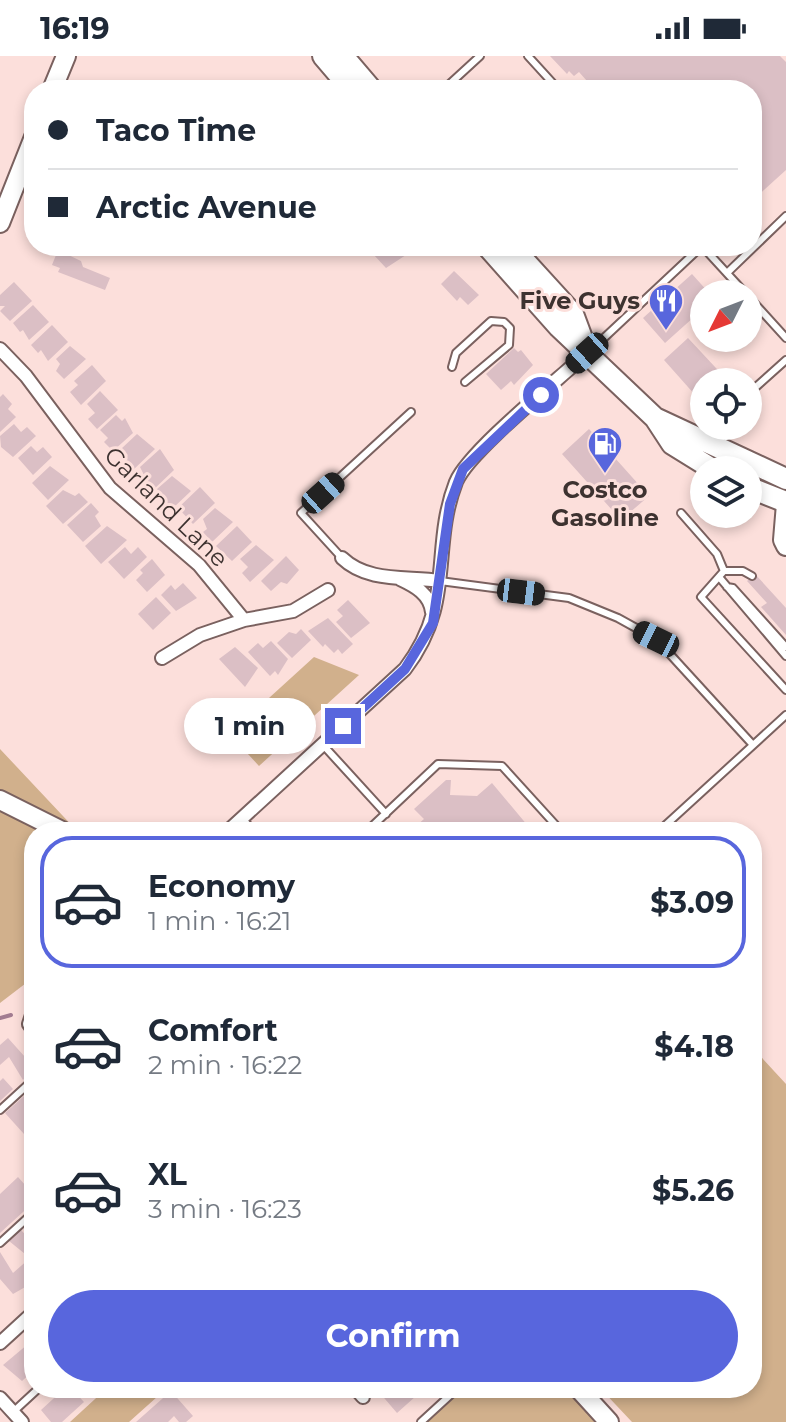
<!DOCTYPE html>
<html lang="en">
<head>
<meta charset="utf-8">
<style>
	body { margin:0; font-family:Montserrat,sans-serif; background:#f6f6f7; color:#1f2937; height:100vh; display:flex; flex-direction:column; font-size:30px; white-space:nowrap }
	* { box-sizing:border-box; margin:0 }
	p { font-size:26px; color:#747a83 }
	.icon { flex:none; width:44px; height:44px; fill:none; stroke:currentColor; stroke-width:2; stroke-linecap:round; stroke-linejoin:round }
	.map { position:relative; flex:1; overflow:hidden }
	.details { position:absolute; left:24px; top:766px; width:738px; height:576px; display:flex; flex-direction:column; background:#fff; border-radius:32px; box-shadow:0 4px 12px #0003 }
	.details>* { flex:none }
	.banner { position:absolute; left:24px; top:24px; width:738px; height:176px; border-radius:32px; box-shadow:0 4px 12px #0003; display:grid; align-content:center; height:176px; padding:0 24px; background:#fff }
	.needle { width:52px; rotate:228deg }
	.controls { position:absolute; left:690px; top:224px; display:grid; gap:16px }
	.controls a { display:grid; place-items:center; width:72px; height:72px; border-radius:50%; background:#fff; box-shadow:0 4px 12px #0003; font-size:40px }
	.end { position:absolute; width:36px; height:36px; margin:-18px; border:10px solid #5866dd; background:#fff; box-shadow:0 0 0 4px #fff }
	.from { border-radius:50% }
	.bubble { position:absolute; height:56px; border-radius:28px; background:#fff; box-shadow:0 4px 12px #0003; font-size:26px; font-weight:700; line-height:56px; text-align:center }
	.car { position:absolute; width:24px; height:48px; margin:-24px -12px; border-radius:10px; box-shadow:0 0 6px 2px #0007; background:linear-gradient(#222 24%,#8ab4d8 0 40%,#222 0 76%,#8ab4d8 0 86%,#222 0) }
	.banner b { display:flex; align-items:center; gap:28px; height:76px; font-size:30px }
	.banner b+b { border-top:2px solid #e0e1e3 }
	.banner i { width:20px; height:20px; background:#1f2937 }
	ul { padding:14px 0 0; list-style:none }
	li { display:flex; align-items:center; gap:24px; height:132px; margin:0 16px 12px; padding:0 8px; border:4px solid transparent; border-radius:32px }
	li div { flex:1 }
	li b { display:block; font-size:30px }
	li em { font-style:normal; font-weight:700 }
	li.on { border-color:#5866dd }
	li>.icon { width:72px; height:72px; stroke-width:1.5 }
	.primary-button { display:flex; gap:16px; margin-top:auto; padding:16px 24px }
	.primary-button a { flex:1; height:92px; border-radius:48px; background:#5866dd; color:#fff; font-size:32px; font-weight:700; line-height:92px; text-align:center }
	.status { display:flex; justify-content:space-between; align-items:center; height:56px; padding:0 40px; background:#fff; direction:ltr }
	.status svg { height:22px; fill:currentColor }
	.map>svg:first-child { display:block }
	.green { fill:#d1b08c }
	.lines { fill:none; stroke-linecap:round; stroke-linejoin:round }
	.stream { stroke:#a27c91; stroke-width:4 }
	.building { fill:#dbbfc5 }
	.lane-casing { stroke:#7a615f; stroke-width:10 }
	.street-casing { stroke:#7a615f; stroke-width:16 }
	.secondary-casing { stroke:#7a615f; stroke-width:22 }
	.primary-casing { stroke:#7a615f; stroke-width:24 }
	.lane { stroke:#fff; stroke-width:6 }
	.street { stroke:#fff; stroke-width:12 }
	.secondary { stroke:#fff; stroke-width:18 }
	.primary { stroke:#fff; stroke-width:20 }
	.route { stroke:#5866dd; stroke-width:10 }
	.labels { text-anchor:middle; stroke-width:6; stroke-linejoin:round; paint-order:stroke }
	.poi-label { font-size:24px; font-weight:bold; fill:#3d3230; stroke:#fcdfdb; text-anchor:end }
	.street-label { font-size:24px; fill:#3d3230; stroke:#fcdfdb }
</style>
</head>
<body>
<div class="status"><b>16:19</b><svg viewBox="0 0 49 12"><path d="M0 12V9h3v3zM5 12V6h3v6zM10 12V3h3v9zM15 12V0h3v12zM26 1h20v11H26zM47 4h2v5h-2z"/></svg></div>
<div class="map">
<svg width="786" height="1366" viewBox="0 0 786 1366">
	<rect width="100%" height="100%" fill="#fcdfdb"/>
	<path class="green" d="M314,601L359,619L259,710L236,685L264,659L258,652Z
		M0,693L78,776H34V921L0,947Z
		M752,991L786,1028V1366H632L600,1332H752Z
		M107,1332H167L129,1366H70Z
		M466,1332H565L598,1366H426Z"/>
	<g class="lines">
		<path class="stream" d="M0,962L11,959"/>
	</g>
	<path class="building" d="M550,0H780L786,6V114L754,143L752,141V34H595L579,16L574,20L569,15L567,18Z
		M382,190H398L406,199L386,212L373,198Z
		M58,194L81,205L83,211L110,222L105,234L58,216L60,212L52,209Z
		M454,215L479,239L468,249L460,241L457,245L441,228Z
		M692,218L710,238H704V252L665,287L643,262Z
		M14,226L32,245L10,265L0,255L5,250H0V239Z
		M33,249L49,266L29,284L23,274L20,276L13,267Z
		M52,269L68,286L48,305L41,294L38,297L31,289Z
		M688,282L729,326H704V349L664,304Z
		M70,290L86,303L64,323L56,315L60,308L56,303Z
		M514,292L518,296L521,294L533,309L514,329L511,325L501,334L486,318Z
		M92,309L106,325L81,349L70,336L78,329L74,325Z
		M100,335L118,354L97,373L88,363L95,357L87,348Z
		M3,338L12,348L8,353L16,361L0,376V341Z
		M116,359L122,365L125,362L133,377L113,395L104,386L108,382L100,374Z
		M14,368L21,376L27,371L36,380L13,401L1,391L0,380Z
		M589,373L649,440L621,464L562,398Z
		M137,378L155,393L131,416L121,405L128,399L121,393Z
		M31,390L37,396L43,391L52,401L33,419L18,402Z
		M160,393L174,414L151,436L141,425L145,421L140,411Z
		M50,410L69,424L48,444L32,427Z
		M172,420L191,435L172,453L157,433Z
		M200,431L215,447L193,468L178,452Z
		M63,434L75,440L79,437L88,446L63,468L46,450Z
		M91,447L99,456L95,460L101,470L83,486L67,469Z
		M215,452L233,466L212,486L203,476L207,473L203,463Z
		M107,470L127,484L101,508L85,490Z
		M237,470L252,486L232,505L216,490Z
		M256,489L274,504L250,526L242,517L248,511L240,503Z
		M125,491L131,498L138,491L147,501L124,523L108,506Z
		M286,500L299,514L287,528L281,526L271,535L261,525Z
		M152,503L165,519L147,536L136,524L143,517L140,514Z
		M755,518L786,552V579L761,551L767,547L747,525Z
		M183,527L197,542L176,555L161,539L171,529L175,534Z
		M156,541L171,557L153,574L138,558Z
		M348,544L370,567L351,582L336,566L343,560L337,554Z
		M328,562L353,588L342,598L338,593L334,597L325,588L323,591L308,575Z
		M301,573L311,584L292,602L277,587L289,576L296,578Z
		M271,585L288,603L278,619L275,615L270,620L248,596L258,587L263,592Z
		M235,591L258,612L245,631L219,603Z
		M446,724H451L450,739L477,740L492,727L533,776H409L424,763L414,753Z
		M8,982L34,1011L23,1024L9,1001L0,1009V989Z
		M3,1022L13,1033L0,1045V1025Z
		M34,1031V1068L24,1078L5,1057Z
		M18,1121L34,1139V1146L0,1177V1138Z
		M21,1174L34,1188V1226L13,1238L0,1223V1196L13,1217L30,1202L9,1185Z
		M34,1283V1314L22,1325L3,1309Z
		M65,1332H71L84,1346L62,1366H51L41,1354Z
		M384,1332H425L397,1357L379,1336Z
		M171,1335L193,1360L186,1366H179L174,1360L168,1366H136Z"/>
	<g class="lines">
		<defs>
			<path id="lane" d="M528,0L559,34
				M443,34L480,0
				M702,190L746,238
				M727,217L786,160
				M748,240L786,282
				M590,295L702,190
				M452,311L456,297L491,265L504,266L510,272L509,289L465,326
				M748,338L786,304
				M710,384L719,370
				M681,457L717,498L724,515L701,541L786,634
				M342,502L301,457L411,356
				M724,515H743L752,520
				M719,521L786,600
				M440,525L569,542L618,562L656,583L753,689
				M727,531L733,532L786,591
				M323,689L386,758
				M242,762L254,776
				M366,776L438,708L502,710L562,776
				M658,776L786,659
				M0,1054L34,1023
				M0,1187L34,1156
				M13,1356L39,1332
				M421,1366L458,1332"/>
			<path id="street" d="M0,293L26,320L110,432L199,509L244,564
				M342,502C368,527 407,520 440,525
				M400,523C415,530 430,538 432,556
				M162,602L200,579L244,564L293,555L328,534
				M227,776L405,613C456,546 430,493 456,426C469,395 558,324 587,297
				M34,953L29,968L34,975
				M0,1287L34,1256
				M355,1332L363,1341
				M0,1342L22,1366"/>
			<path id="secondary" d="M52,34L66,0
				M0,167L34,81
				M786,448L783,484L786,490
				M0,744L64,776
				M578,1332L609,1366"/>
			<path id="primary" d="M323,0L352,34
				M343,0L372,34
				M487,190L559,271L655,362L672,388L714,414
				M511,190L573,258L586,293
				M655,362L786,423
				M748,431L786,446"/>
		</defs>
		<use href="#lane" class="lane-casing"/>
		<use href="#street" class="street-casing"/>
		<use href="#secondary" class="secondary-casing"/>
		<use href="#primary" class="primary-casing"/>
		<use href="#lane" class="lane"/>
		<use href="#street" class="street"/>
		<use href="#secondary" class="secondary"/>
		<use href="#primary" class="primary"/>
	</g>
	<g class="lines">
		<path class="route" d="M343,670L405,613L433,567L450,448L463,413L541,339"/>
	</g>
	<defs>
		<symbol id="restaurant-pin" viewBox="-11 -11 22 30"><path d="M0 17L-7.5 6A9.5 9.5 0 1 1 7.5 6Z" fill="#5866dd" stroke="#fcdfdb"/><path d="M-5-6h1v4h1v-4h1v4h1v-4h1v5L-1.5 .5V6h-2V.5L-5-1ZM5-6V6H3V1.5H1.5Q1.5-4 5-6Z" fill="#fff"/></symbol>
		<symbol id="fuel-pin" viewBox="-11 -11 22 30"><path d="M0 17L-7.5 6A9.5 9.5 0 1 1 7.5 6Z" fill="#5866dd" stroke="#fcdfdb"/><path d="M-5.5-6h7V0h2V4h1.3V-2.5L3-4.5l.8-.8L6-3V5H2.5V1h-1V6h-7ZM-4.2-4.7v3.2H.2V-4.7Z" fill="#fff"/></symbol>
	</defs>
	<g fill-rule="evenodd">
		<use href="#restaurant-pin" x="646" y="225" width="40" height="54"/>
		<use href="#fuel-pin" x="585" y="368" width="40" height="54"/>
	</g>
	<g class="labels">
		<g class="poi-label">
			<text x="640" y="253">Five Guys</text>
			<text x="605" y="442" text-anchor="middle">Costco<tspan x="605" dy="28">Gasoline</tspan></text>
		</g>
		<g class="street-label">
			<text transform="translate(166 451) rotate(44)" y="8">Garland Lane</text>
		</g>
	</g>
</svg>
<div class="controls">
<a><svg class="needle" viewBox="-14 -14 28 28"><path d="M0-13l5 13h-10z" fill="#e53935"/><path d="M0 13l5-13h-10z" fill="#747a83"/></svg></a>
<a><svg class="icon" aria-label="locate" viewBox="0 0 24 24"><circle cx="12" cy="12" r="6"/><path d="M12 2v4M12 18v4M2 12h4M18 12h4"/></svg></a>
<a><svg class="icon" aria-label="layers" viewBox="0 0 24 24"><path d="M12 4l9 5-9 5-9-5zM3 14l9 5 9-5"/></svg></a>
</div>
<i class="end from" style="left:541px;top:339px"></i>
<i class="end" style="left:343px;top:670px"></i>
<div class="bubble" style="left:184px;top:642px;width:132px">1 min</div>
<i class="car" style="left:587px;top:297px;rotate:228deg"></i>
<i class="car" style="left:323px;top:437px;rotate:48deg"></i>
<i class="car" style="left:521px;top:536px;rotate:97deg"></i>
<i class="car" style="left:656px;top:583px;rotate:296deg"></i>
<div class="banner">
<b><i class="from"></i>Taco Time</b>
<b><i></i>Arctic Avenue</b>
</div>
<section class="details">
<ul>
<li class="on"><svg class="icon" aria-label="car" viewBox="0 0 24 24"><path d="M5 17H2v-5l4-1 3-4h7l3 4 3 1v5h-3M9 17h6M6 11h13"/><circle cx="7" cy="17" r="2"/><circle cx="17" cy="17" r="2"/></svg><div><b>Economy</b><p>1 min · 16:21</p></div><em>$3.09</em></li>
<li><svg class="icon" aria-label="car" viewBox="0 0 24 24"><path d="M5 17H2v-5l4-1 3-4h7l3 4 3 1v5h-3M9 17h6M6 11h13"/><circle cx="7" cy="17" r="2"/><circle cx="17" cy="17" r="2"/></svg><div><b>Comfort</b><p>2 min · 16:22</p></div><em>$4.18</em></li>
<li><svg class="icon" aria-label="car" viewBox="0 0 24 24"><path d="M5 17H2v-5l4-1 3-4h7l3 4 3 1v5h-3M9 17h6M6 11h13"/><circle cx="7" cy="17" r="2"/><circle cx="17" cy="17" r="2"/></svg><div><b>XL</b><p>3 min · 16:23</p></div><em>$5.26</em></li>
</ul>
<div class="primary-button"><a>Confirm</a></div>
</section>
</div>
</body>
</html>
